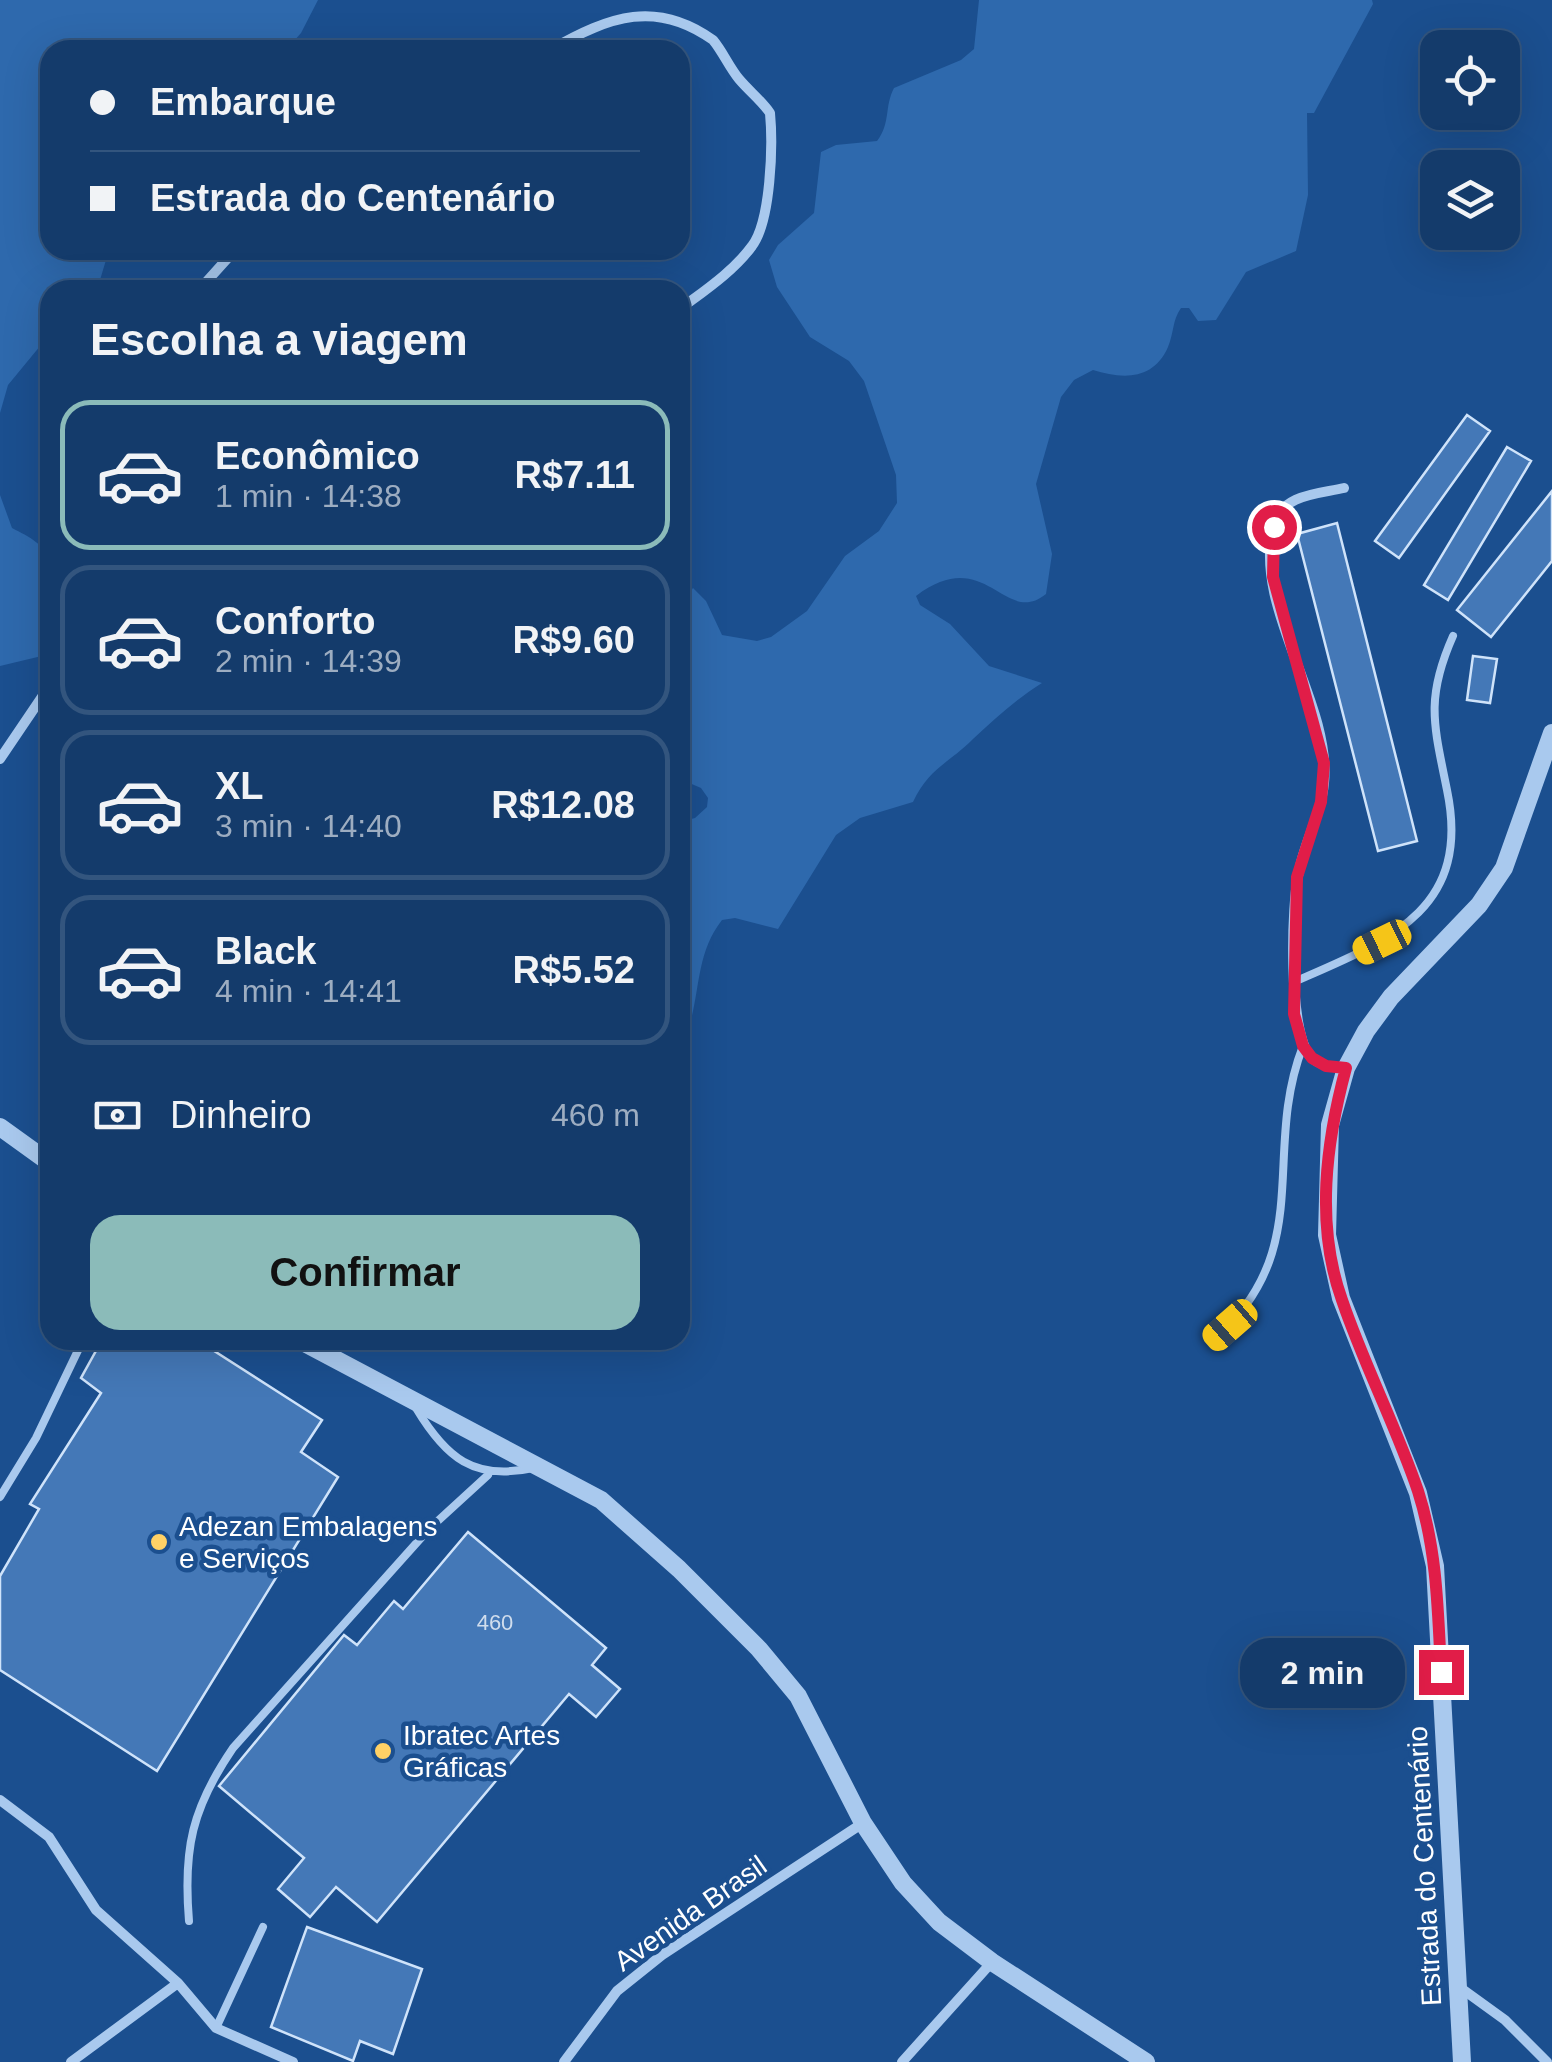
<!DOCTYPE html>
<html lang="pt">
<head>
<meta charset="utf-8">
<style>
	body { margin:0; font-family:Arial,sans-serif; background:#214673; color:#f1f3f6; height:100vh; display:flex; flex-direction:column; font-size:38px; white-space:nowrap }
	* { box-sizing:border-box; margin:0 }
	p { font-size:32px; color:#9dadc1 }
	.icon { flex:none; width:55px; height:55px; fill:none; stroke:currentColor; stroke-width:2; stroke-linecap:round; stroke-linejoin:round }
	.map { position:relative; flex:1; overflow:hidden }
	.side { position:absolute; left:40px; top:280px; width:650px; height:1070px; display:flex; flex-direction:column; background:#143b6b; border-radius:30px; box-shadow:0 10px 40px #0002,0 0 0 2px #33557e }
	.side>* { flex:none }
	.top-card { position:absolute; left:40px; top:40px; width:650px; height:220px; border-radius:30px; box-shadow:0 10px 40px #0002,0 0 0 2px #33557e; display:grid; align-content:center; height:220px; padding:0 50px; background:#143b6b }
	.buttons { position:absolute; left:1420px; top:30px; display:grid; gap:20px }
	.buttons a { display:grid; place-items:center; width:100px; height:100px; border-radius:20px; background:#143b6b; box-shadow:0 10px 40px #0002,0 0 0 2px #33557e; font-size:50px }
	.end { position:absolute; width:45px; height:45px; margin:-22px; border:12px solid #e11d48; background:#fff; box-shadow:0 0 0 5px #fff }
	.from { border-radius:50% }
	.bubble { position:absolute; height:70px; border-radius:30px; background:#143b6b; box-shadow:0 10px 40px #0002,0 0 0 2px #33557e; font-size:32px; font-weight:700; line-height:70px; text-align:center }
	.car { position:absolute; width:30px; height:60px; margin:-30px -15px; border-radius:12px; box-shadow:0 0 8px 2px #0007; background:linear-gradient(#f5c518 24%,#345 0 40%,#f5c518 0 76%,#345 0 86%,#f5c518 0) }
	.top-card b { display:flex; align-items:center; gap:35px; height:95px; font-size:38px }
	.top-card b+b { border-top:2px solid #33557e }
	.top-card i { width:25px; height:25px; background:#f1f3f6 }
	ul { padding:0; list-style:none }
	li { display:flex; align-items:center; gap:30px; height:150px; margin:0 20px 15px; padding:0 30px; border:5px solid #33557e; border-radius:30px }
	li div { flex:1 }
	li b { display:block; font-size:38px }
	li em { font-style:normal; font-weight:700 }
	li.active { border-color:#8bbbb9 }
	li>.icon { width:90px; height:90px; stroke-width:1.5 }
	h2 { padding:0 50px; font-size:45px; line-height:120px }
	.pay { display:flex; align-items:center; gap:25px; height:110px; padding:0 50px; font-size:38px }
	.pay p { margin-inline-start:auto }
	.action { display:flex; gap:20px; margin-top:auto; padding:20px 50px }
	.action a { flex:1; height:115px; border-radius:30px; background:#8bbbb9; color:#111; font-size:40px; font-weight:700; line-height:115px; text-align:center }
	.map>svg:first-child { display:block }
	.green { fill:#2e69ad }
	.building { fill:#4478b7; stroke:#cfe3fa; stroke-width:2.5 }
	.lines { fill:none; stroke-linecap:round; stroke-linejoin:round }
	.service { stroke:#a9c9ee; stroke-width:8 }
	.minor { stroke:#a9c9ee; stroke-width:10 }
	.tertiary { stroke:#a9c9ee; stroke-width:18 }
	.route { stroke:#e11d48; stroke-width:12 }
	.poi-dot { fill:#ffd166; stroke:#1b4f8f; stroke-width:4 }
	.labels { text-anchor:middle; stroke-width:9; stroke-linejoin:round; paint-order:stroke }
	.number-label { font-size:22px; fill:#d0dded }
	.poi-label { font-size:28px; fill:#fff; stroke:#1b4f8f; text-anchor:start }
	.street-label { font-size:28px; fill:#fff; stroke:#1b4f8f }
</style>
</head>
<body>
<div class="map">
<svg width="1552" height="2062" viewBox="0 0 1552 2062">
	<rect width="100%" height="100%" fill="#1b4f8f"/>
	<path class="green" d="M0,0H318L301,33L286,50H50V250H109L97,290H50V334L8,385L0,413Z
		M979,0H1372L1373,4L1314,113H1307L1308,195L1296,251L1246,272L1216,320L1198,321L1189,308H1181C1172,321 1174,333 1168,347C1153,381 1122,379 1093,370L1074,380L1061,397L1036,484L1052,554L1046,594C1004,628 986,543 916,596L920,605L950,624L989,666L1042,683C1015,700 996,718 973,739C948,764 929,768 913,802L860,818L836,835L778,929L735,918L722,920C691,959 703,1007 680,1048V822L695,818L707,807L708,798L701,788L680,779C680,743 672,611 693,588L706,601L722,635L757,641L771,637L807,611L845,556L879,531L897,503L896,475L864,381L849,361L810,337L777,287L769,260L778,245L814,213L821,152L836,145L877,141C891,123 884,107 894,88L961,60L974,49Z
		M0,495L12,528C29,537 46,544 50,564V654L0,666Z"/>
	<path class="building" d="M1467,415L1490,431L1399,558L1375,541Z
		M1507,447L1531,461L1448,600L1424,585Z
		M1552,491V561L1491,637L1457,610Z
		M1337,523L1417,841L1378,851L1297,534Z
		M1473,656L1497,659L1490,703L1467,700Z
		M102,1340L147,1344L149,1340H197L322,1420L301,1452L338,1477L157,1771L0,1670V1576L39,1509L30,1504L101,1393L81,1378Z
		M468,1532L606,1648L592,1665L620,1689L596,1717L569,1694L377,1922L336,1887L310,1917L278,1889L304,1858L219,1786L344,1635L357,1645L394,1601L403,1609Z
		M307,1927L422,1969L393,2054L360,2041L353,2061L271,2027Z"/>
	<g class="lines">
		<path class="service" d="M1296,981C1388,941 1472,910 1447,790C1434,725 1425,699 1453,636
			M1215,1339C1317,1248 1261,1154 1303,1046
			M214,1340L248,1348L301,1345
			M416,1408C446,1458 474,1481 533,1468
			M0,1497L36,1438L83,1340
			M189,1921C183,1849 192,1808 233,1748L429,1529L488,1475
			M216,2028L263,1927"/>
		<path class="minor" d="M550,50C611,15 657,0 713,40C723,52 729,67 739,79C749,91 761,100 770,113C773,145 771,221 752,246C734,271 704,291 680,309
			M199,290L235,250
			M1344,488C1318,494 1283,494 1274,524C1251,607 1332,701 1324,783C1321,814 1305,841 1299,871C1291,903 1288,1035 1311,1057C1321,1067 1333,1067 1346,1068
			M0,759L50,685
			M0,1800L49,1837L96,1910L178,1983L216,2028L293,2062
			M1458,1986L1505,2020L1547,2062
			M71,2062L178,1983
			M564,2062L617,1991L662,1955L863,1823
			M902,2062L992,1962"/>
		<path class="tertiary" d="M0,1127L50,1163
			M299,1340L601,1500L679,1569L759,1649L798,1696L863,1823L903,1883L939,1922L992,1962L1146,2062
			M1462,2062L1435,1566L1418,1493L1341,1298L1327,1235L1330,1125L1346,1068L1366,1031L1391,997L1479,905L1504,868L1552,733"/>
	</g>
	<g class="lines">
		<path class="route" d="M1274,527L1273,577L1324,763L1321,802L1297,877L1294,1014L1303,1046L1312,1058L1326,1066L1346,1068C1326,1142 1315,1225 1342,1300C1364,1365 1396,1426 1418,1491C1437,1550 1438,1611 1441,1672"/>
	</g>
	<g class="poi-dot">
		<circle cx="159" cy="1542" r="10"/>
		<circle cx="383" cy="1751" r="10"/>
	</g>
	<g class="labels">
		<g class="number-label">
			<text x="495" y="1630">460</text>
		</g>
		<g class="poi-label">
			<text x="179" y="1536">Adezan Embalagens<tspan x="179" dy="32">e Serviços</tspan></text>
			<text x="403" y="1745">Ibratec Artes<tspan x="403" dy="32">Gráficas</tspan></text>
		</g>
		<g class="street-label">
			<text transform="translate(1424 1866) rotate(-93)" y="10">Estrada do Centenário</text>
			<text transform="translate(690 1913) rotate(-35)" y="10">Avenida Brasil</text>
		</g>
	</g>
</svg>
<div class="buttons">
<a><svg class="icon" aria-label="locate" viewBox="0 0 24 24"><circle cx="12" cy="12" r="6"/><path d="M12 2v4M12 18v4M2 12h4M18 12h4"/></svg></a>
<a><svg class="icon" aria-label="layers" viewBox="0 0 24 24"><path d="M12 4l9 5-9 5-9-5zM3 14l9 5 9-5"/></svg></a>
</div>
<i class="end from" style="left:1274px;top:527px"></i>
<i class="end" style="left:1441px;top:1672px"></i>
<div class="bubble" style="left:1240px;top:1638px;width:165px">2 min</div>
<i class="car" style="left:1382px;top:942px;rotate:244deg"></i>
<i class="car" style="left:1230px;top:1325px;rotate:229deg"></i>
<div class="top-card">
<b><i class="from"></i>Embarque</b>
<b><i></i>Estrada do Centenário</b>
</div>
<section class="side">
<h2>Escolha a viagem</h2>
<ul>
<li class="active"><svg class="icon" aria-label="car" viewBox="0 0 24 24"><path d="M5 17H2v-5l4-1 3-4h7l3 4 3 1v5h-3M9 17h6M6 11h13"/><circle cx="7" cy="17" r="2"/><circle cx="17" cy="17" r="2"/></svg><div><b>Econômico</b><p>1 min · 14:38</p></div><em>R$7.11</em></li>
<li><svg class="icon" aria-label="car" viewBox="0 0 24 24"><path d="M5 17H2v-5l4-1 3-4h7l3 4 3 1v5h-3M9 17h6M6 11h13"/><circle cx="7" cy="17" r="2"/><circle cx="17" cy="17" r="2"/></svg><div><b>Conforto</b><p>2 min · 14:39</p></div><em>R$9.60</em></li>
<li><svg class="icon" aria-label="car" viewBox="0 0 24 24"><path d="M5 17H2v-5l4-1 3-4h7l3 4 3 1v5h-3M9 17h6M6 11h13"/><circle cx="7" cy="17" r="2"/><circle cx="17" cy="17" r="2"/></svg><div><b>XL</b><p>3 min · 14:40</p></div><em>R$12.08</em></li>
<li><svg class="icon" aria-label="car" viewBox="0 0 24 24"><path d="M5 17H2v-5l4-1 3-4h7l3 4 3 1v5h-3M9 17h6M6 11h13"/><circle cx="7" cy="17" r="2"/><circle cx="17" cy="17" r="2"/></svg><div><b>Black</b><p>4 min · 14:41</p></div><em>R$5.52</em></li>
</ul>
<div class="pay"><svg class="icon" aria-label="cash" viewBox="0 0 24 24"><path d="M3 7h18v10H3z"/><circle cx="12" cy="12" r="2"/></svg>Dinheiro<p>460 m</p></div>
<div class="action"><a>Confirmar</a></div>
</section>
</div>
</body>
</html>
